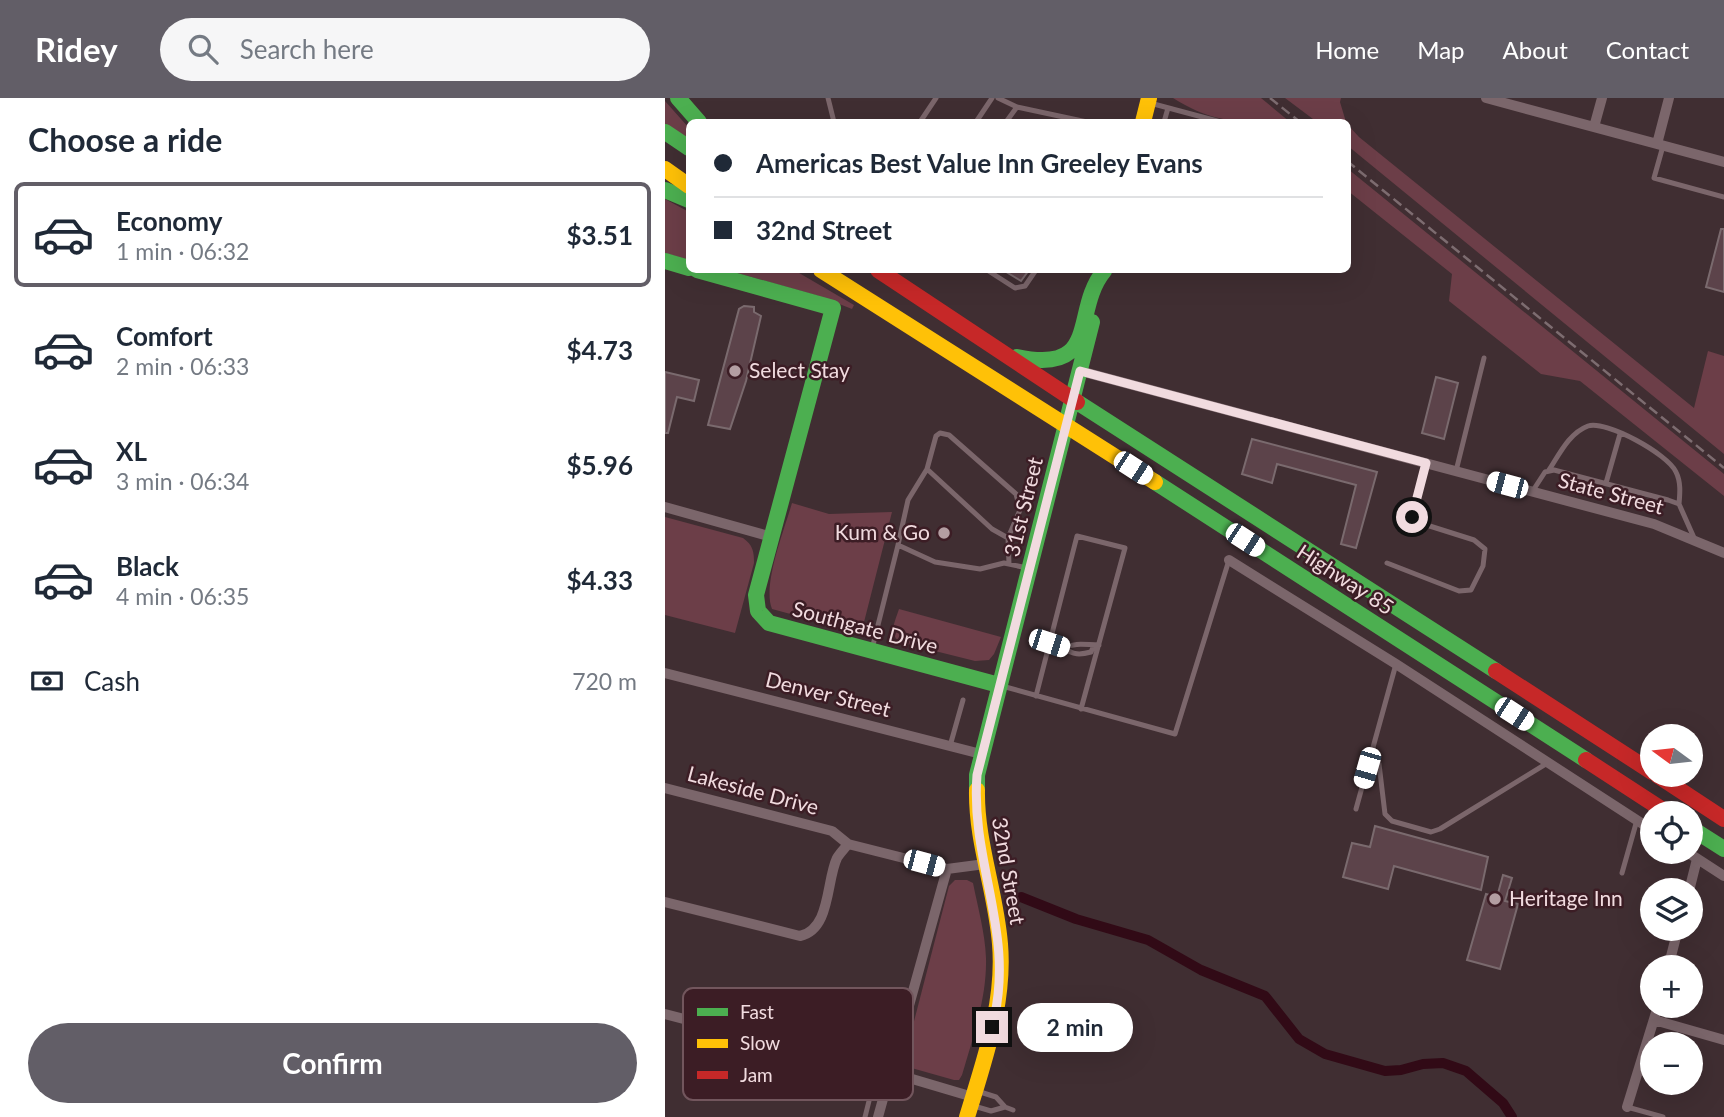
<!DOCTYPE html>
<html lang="en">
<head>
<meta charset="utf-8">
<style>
	body { margin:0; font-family:Lato,sans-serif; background:#f6f6f7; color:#1f2937; height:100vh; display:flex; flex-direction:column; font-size:26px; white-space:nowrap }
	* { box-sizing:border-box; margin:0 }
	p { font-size:23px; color:#747a83 }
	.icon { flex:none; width:38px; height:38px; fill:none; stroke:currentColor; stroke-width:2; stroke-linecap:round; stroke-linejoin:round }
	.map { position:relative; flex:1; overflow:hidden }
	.side { display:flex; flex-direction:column; background:#fff; width:665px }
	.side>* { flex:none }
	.hud { position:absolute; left:21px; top:21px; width:665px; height:154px; border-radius:10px; box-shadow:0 7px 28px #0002; display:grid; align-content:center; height:154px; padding:0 28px; background:#fff }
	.needle { width:46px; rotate:285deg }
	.buttons { position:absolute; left:975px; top:626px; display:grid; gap:14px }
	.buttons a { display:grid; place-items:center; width:63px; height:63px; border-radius:50%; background:#fff; box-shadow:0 7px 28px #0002; font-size:35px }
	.end { position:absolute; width:32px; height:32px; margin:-16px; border:9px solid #f1dbdf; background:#111; box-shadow:0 0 0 4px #111 }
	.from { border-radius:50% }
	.bubble { position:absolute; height:49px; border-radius:24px; background:#fff; box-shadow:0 7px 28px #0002; font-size:23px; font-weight:700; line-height:49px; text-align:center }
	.car { position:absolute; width:21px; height:42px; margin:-21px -10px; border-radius:9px; box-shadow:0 0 5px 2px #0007; background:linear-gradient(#fff 24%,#345 0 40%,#fff 0 76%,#345 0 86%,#fff 0) }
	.hud b { display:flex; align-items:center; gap:24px; height:66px; font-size:26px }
	.hud b+b { border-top:2px solid #e0e1e3 }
	.hud i { width:18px; height:18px; background:#1f2937 }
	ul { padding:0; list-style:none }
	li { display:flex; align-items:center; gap:21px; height:105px; margin:0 14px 10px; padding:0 14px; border:4px solid transparent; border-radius:10px }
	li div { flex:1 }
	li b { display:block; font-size:26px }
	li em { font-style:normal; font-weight:700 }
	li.current { border-color:#625e67 }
	li>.icon { width:63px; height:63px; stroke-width:1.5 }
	h2 { padding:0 28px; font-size:32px; line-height:84px }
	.pay { display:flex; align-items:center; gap:18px; height:77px; padding:0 28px; font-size:26px }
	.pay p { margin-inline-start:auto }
	.action { display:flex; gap:14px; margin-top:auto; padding:14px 28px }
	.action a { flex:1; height:80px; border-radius:42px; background:#625e67; color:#fff; font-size:28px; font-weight:700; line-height:80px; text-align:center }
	header { display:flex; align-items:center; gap:42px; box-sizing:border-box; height:98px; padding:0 35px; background:#625e67; color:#fff }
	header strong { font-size:33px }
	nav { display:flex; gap:38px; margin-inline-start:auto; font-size:24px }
	.search { width:490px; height:63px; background:#f6f6f7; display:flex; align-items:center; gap:18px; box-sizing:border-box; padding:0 24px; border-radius:38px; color:#747a83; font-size:26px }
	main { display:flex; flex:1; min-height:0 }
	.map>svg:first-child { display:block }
	.green { fill:#6c3e48 }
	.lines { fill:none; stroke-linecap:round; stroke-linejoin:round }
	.canal { stroke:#310a16; stroke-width:10 }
	.building { fill:#5c434a; stroke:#7a6a6e; stroke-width:2 }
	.lane { stroke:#7b666b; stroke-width:5 }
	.street { stroke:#7b666b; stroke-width:10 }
	.fast { stroke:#4caf50; stroke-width:16 }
	.slow { stroke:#ffc107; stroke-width:16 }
	.jam { stroke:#c62828; stroke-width:16 }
	.rail { stroke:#7d6c70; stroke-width:2.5; stroke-dasharray:10 5; stroke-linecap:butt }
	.route { stroke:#f1dbdf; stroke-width:9 }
	.poi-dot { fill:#b39ea2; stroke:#3c1d25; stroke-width:2.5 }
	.labels { text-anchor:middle; stroke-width:5; stroke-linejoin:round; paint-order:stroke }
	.poi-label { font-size:21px; fill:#f1dbdf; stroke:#3c1d25; text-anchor:start }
	.street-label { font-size:21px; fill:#f1dbdf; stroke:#3c1d25 }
	.key { fill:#3c1d25; stroke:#72565d; stroke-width:2 }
	.key-label { font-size:19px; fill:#f1dbdf }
</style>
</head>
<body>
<header>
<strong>Ridey</strong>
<div class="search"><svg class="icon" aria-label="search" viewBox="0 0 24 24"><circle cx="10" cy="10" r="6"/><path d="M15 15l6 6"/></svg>Search here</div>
<nav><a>Home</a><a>Map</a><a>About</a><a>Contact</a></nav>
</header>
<main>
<section class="side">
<h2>Choose a ride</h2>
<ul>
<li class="current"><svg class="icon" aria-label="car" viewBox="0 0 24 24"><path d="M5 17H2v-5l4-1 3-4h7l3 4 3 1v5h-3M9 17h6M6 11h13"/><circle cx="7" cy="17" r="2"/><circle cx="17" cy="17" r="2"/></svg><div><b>Economy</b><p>1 min · 06:32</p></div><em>$3.51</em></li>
<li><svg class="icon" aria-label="car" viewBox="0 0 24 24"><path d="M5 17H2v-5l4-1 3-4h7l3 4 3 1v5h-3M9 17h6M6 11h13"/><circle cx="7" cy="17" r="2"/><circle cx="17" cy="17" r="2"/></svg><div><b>Comfort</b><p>2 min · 06:33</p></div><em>$4.73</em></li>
<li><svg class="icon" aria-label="car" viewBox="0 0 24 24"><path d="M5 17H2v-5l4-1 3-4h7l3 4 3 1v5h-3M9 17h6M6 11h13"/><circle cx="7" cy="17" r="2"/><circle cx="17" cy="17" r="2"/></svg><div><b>XL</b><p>3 min · 06:34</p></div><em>$5.96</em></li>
<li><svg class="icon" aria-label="car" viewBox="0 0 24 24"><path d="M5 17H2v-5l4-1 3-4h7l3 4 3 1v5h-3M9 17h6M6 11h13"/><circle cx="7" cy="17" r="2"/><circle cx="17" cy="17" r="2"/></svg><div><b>Black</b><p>4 min · 06:35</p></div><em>$4.33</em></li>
</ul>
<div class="pay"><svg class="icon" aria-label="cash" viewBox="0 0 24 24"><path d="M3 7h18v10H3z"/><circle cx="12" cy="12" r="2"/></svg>Cash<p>720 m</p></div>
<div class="action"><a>Confirm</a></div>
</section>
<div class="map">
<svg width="1059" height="1019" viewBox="0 0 1059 1019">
	<rect width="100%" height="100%" fill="#402e32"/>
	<path class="green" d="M508,0H596L625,24C578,25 549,26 508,0Z
		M620,0H676L675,4L681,24H652Z
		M0,3L24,30V43L0,27Z
		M683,27L694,39L1029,310L1043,253L1059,258V356L683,48Z
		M683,71L1059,376V398L915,283L876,276L784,203L787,176L683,93Z
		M0,101L24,114V162L0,155Z
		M61,172H129L189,207L187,211L154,198Z
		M127,405L164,416L227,414L197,532L192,534L107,511C97,487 120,430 127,405Z
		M0,419L78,440C88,447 89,454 89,465L70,535L0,517Z
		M234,511L336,539L329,556L324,562L310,563L242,546L239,548C223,536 228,529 234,511Z
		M290,782H302L308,785C313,810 320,835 321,860C322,900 308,939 297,977L294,982H289L243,969L239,962L284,788Z"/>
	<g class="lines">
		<path class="canal" d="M356,799L411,821L483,842L536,872L600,898L634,941L660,956L720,973L736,972L758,966L778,965L801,973L838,1005L847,1019"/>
	</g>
	<path class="building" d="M1056,131H1059V194L1041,189Z
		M338,172H364L356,183Z
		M79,208L89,209V214L96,218L81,283L65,331L43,327L74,211Z
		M0,274L34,282L29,303L12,299L3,335H0Z
		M771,279L793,285L779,341L757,335Z
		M587,341L712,374L691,450L676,446L691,387L612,366L607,385L577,376Z
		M710,728L823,759L816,792L729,768L723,791L678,779L687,745L705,749Z
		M838,777L847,780L840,803L853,806L835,871L802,862L821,796L832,799Z"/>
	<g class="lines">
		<path class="lane" d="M163,0L169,24
			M333,0L352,9L422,24
			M485,5L556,24
			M255,24L271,0
			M311,24L327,0
			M341,24L352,9
			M499,24L503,10
			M998,48L989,80L1059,99
			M322,172L350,190L360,188L371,172
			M262,371L327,431L343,440
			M884,372C894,357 904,335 923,328C941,322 1003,356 1011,374C1016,384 1015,395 1014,406
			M791,373L819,260
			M941,385L955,336
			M867,394L880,374L889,372L1003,402L1014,406L1030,442
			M722,465L794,493L806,492L818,468L820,451L809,442L752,424L747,419L761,365
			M344,466L343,440L355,412L351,396L284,337L275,335L271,338L262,371L243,402L233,447L270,464L315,471L339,465L362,470
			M384,546L399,550C411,544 421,547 434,547
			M399,550C408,557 415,557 426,554L429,547
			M207,551L233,447
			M337,588L510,636L564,462
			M371,598L412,438L460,450L416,611
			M285,648L298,602
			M708,650L714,666L720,716L727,723L766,734L775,731L884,664
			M691,711L731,566
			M957,775L972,722
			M139,952L135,970L152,975L165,984L206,995L200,1019
			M312,993L331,999L340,1009L348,1012
			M206,995L212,971
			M309,1008L326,1013L340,1009
			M962,1009L998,1019"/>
		<path class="street" d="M821,0L1059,64
			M929,29L937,0
			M992,46L1004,0
			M415,273L989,426L1059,455
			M0,409L107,439
			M564,462L731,566L987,732
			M0,575L316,656
			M0,690L167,733L183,746C180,750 175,755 172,760C161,783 166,831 135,838L0,804
			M183,746L282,771L320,766
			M1022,754L1059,778
			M1024,793L1032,761
			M1003,870L1013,831
			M0,916L227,975L308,999
			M989,922L1059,942
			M962,1009L993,908
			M213,1019L282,771"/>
		<path class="fast" d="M13,0L34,24
			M0,34L24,50
			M0,92L24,102
			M0,163L24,170
			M32,172L168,210L91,497L93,513L104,525L334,587
			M352,259C437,277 406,213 439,173
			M412,304L831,573
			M490,384L921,662
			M312,692V677L427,224
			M1026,730L1059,751"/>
		<path class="slow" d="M478,24L484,0
			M0,71L24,88
			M156,172L490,384
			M302,1019C319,963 340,905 335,846C331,794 311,744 312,692"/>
		<path class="jam" d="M213,172L412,304
			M831,573L987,674
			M921,662L1004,716
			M992,677L1059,721"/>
		<path class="rail" d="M605,0L635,24
			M682,63L1059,370"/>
	</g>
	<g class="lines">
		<path class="route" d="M327,929C352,837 305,766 312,677L415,273L761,365L747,419"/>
	</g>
	<g class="poi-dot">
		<circle cx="70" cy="273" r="7"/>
		<circle cx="279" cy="435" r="7"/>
		<circle cx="830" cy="801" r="7"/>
	</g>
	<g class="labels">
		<g class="poi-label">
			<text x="84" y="280">Select Stay</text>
			<text x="265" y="442" text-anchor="end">Kum &amp; Go</text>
			<text x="844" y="808">Heritage Inn</text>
		</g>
		<g class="street-label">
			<text transform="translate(946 396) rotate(15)" y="7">State Street</text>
			<text transform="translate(359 409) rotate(-76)" y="7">31st Street</text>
			<text transform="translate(680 482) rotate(33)" y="7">Highway 85</text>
			<text transform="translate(200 530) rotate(15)" y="7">Southgate Drive</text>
			<text transform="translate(163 597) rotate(14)" y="7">Denver Street</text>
			<text transform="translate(88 693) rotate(15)" y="7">Lakeside Drive</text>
			<text transform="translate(343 773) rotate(80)" y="7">32nd Street</text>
		</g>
	</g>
	<rect x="18" y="890" width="230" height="112" rx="10" class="key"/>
	<rect x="32" y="910" width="31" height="8" fill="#4caf50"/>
	<rect x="32" y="941" width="31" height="9" fill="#ffc107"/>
	<rect x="32" y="973" width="31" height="8" fill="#c62828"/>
	<g class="key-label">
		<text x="75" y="921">Fast</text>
		<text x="75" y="952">Slow</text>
		<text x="75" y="984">Jam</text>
	</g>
</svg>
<div class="buttons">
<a><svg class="needle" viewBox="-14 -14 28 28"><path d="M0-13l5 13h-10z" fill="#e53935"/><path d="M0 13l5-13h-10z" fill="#747a83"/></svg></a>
<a><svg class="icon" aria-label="locate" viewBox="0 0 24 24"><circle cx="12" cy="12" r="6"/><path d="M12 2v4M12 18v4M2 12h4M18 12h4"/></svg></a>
<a><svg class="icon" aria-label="layers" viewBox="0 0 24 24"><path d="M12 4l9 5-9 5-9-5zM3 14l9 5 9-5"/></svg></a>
<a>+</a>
<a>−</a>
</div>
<i class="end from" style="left:747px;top:419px"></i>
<i class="end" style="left:327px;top:929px"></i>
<div class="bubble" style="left:352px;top:905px;width:116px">2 min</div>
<i class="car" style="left:468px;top:370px;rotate:123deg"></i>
<i class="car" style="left:842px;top:387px;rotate:285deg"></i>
<i class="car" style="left:580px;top:442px;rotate:123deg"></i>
<i class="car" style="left:384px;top:545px;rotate:108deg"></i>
<i class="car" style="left:849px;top:616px;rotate:123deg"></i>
<i class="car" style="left:702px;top:670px;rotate:196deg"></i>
<i class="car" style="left:259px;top:765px;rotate:105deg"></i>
<div class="hud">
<b><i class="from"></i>Americas Best Value Inn Greeley Evans</b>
<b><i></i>32nd Street</b>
</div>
</div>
</main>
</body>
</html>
